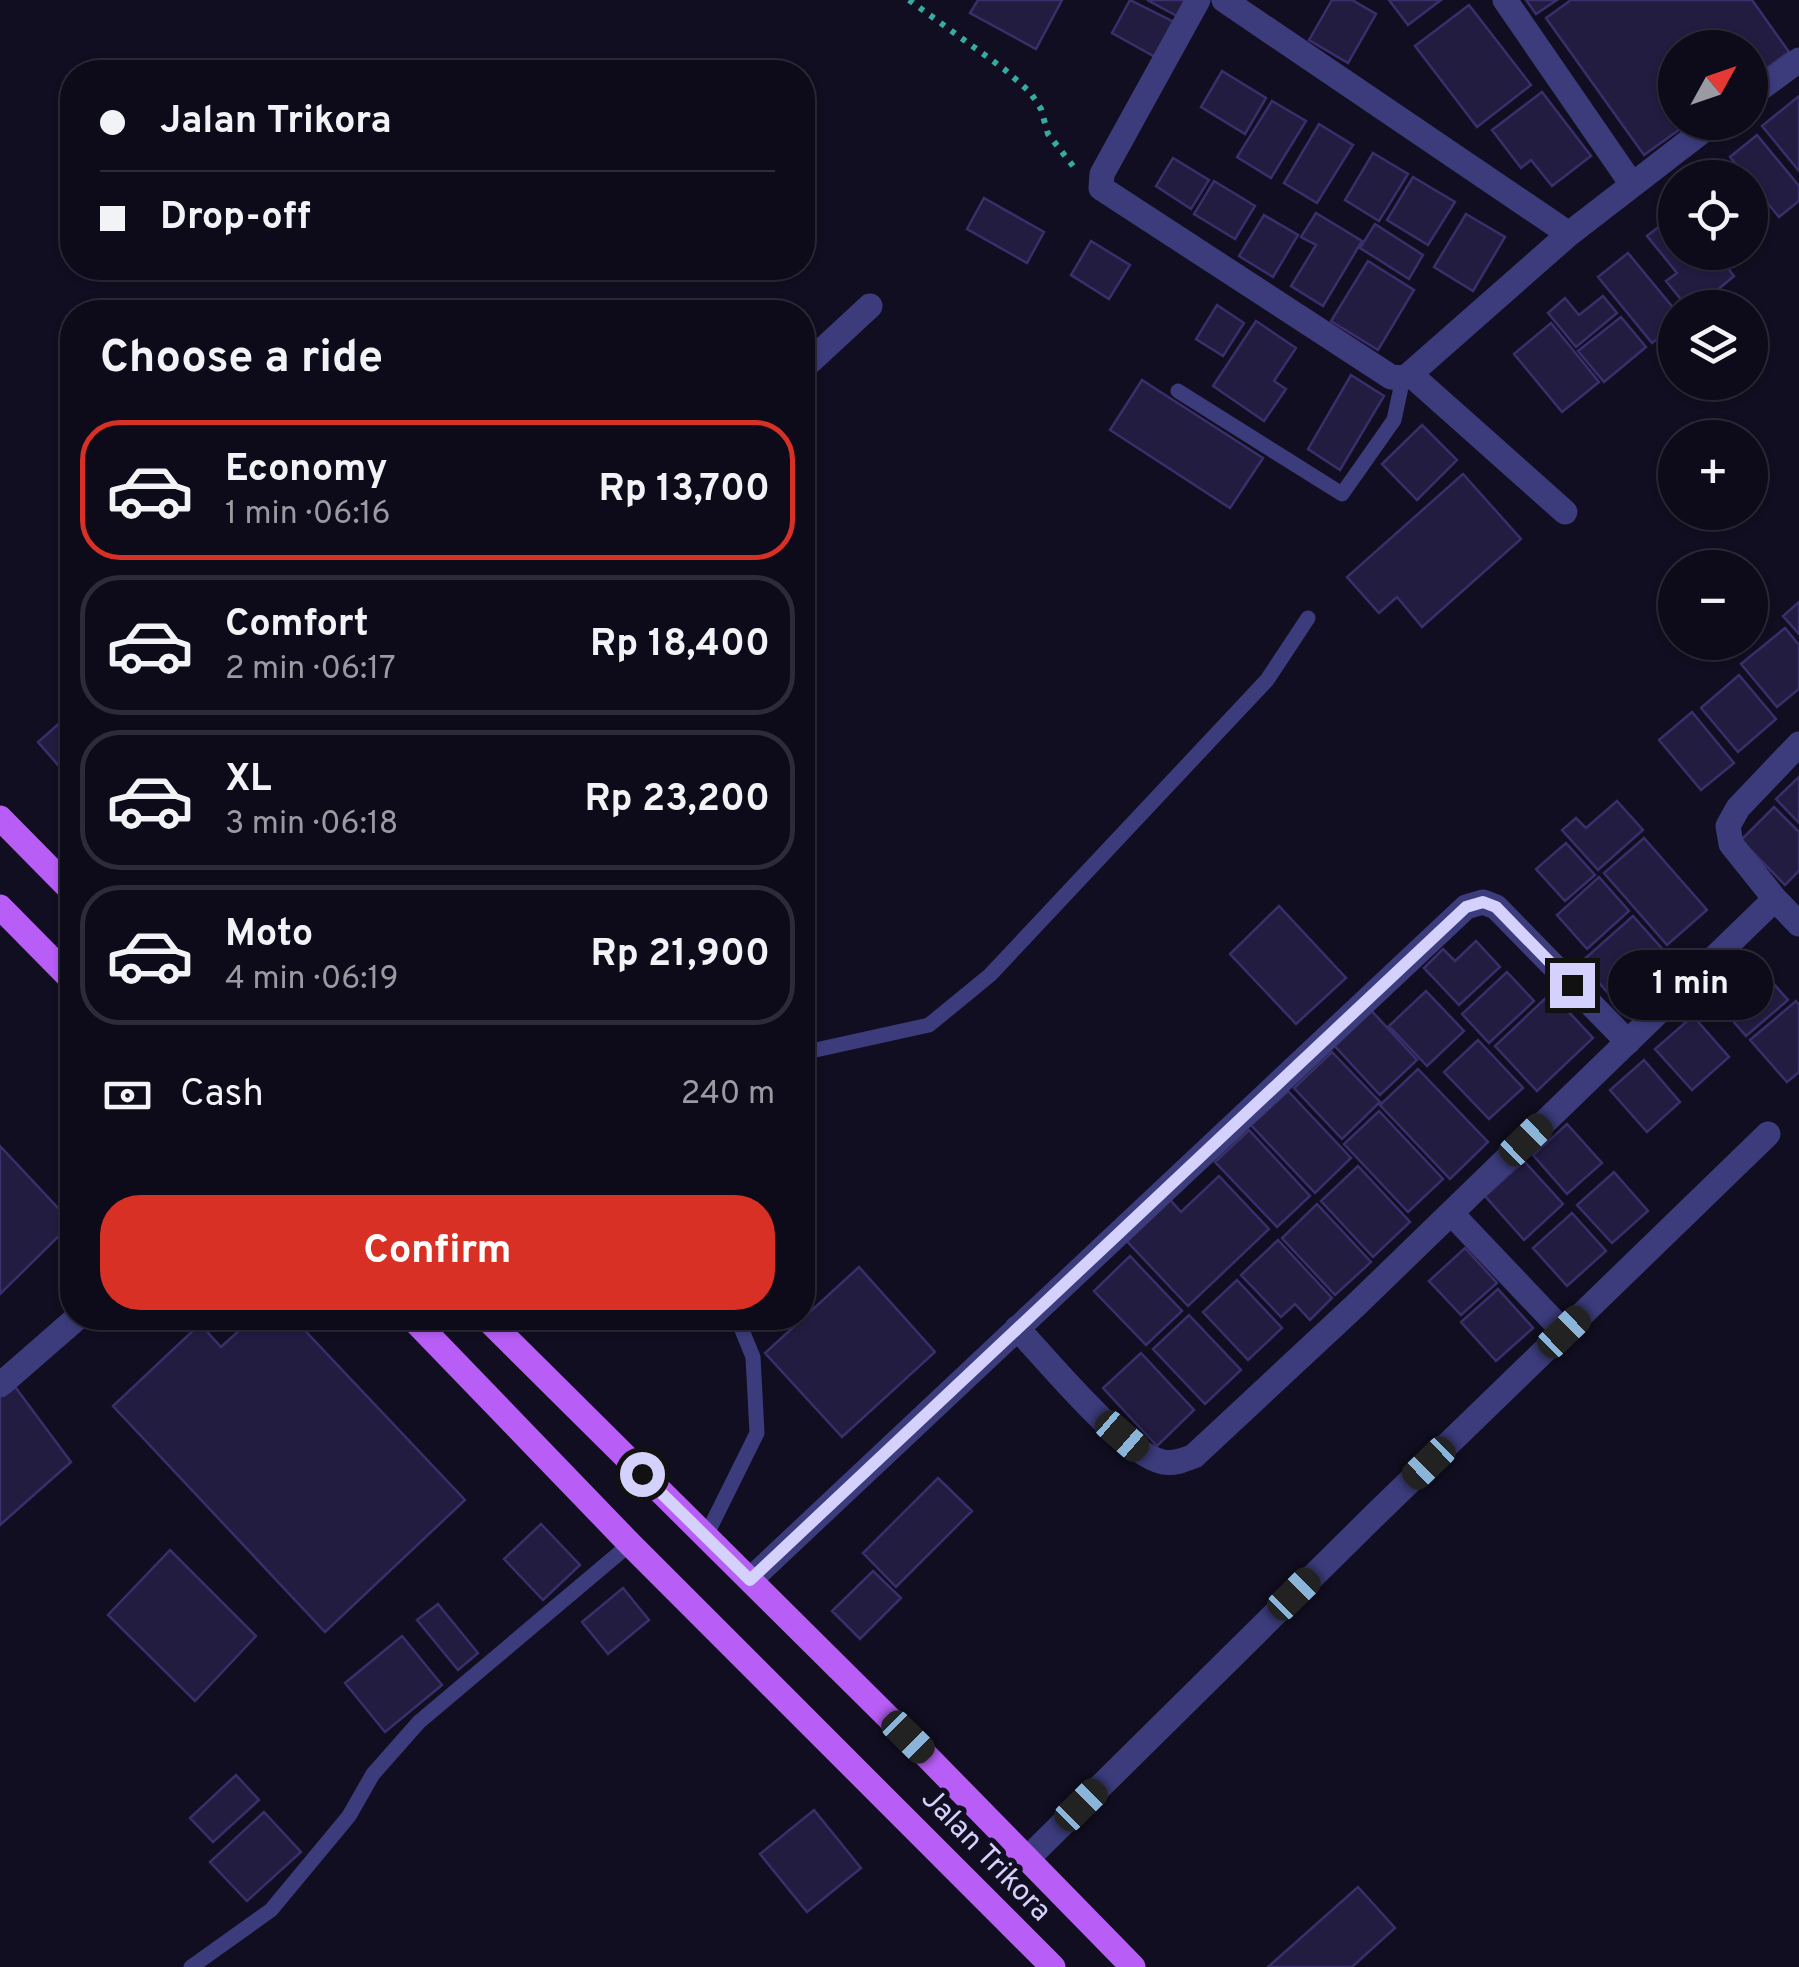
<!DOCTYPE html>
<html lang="en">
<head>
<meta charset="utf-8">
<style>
	body { margin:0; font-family:Overpass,sans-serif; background:#161322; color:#f1f3f6; height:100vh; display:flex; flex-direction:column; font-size:38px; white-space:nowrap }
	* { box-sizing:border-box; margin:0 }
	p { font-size:32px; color:#9a9aa2 }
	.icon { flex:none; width:55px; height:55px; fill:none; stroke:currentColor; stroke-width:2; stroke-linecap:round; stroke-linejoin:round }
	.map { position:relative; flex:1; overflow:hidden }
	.panel { position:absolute; left:60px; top:300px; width:755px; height:1030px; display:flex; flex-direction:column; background:#0d0a19; border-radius:40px; box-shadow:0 2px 8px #0004,0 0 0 2px #2d2b38 }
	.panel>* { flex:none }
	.guide { position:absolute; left:60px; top:60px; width:755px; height:220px; border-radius:40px; box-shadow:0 2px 8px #0004,0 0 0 2px #2d2b38; display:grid; align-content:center; height:220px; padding:0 40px; background:#0d0a19 }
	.needle { width:65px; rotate:50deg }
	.buttons { position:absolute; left:1658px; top:30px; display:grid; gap:20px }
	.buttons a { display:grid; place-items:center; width:110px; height:110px; border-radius:50%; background:#0d0a19; box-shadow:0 2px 8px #0004,0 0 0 2px #2d2b38; font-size:50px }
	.end { position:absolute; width:45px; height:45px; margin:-22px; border:12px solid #d4d1fc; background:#111; box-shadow:0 0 0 5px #111 }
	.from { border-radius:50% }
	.bubble { position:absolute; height:70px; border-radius:35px; background:#0d0a19; box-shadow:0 2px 8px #0004,0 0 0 2px #2d2b38; font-size:32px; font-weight:700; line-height:70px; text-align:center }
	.car { position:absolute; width:30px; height:60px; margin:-30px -15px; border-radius:12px; box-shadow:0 0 8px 2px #0007; background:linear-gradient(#222 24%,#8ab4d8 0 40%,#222 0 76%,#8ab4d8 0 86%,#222 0) }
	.guide b { display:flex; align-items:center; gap:35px; height:95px; font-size:38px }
	.guide b+b { border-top:2px solid #2d2b38 }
	.guide i { width:25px; height:25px; background:#f1f3f6 }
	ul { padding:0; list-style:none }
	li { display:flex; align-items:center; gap:30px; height:140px; margin:0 20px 15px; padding:0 20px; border:5px solid #2d2b38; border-radius:40px }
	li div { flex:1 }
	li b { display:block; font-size:38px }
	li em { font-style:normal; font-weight:700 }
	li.current { border-color:#d93025 }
	li>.icon { width:90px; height:90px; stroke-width:1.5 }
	h2 { padding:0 40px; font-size:45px; line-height:120px }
	.pay { display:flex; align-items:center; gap:25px; height:110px; padding:0 40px; font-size:38px }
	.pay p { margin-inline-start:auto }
	.primary-button { display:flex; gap:20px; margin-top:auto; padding:20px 40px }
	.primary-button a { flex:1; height:115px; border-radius:40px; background:#d93025; color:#fff; font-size:40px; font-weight:700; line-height:115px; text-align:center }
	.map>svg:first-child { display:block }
	.building { fill:#221c41; stroke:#392f6b; stroke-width:2.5 }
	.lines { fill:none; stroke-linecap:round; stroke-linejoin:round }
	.path { stroke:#35aca1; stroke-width:6; stroke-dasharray:5 8; stroke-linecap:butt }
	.service { stroke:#3c3c7d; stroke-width:15 }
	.minor { stroke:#3c3c7d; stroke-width:25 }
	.primary { stroke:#b85ef6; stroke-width:25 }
	.route { stroke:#d4d1fc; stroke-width:12 }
	.labels { text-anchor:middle; stroke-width:10; stroke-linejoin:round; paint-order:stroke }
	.street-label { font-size:30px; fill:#d4d1fc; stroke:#110e21 }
</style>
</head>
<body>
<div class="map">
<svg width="1799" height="1967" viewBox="0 0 1799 1967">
	<rect width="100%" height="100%" fill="#110e21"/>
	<path class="building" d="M978,0H1062L1036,49L970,13Z
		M1130,0L1176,23L1157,58L1112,33Z
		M1147,0H1185L1177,16Z
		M1332,0H1352L1376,14L1348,63L1309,40Z
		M1389,0H1441L1408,25Z
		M1526,0H1557L1536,14Z
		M1571,0H1752L1789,52L1750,80V48H1675V122H1690L1644,155L1546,18Z
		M1469,5L1531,85L1477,127L1415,46Z
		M1222,71L1266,98L1245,134L1201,107Z
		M1542,92L1591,156L1552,186L1531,160L1521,168L1492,130Z
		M1799,96V171L1762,126Z
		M1272,101L1306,121L1271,178L1237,157Z
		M1319,124L1353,145L1317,203L1284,183Z
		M1757,135L1799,186V201L1779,217L1730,157Z
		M1373,153L1408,174L1379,221L1345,200Z
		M1173,158L1209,180L1191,209L1156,186Z
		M1413,177L1455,202L1428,245L1387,220Z
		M1214,181L1255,206L1235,239L1194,214Z
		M984,198L1044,232L1027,263L967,229Z
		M1316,213L1362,241L1323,306L1291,286L1316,245L1301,237Z
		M1466,214L1505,237L1473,291L1434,267Z
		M1675,214V252H1715L1734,276L1696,308H1688L1666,281L1677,273L1647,236Z
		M1264,215L1298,235L1273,277L1239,256Z
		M1375,224L1423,255L1409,279L1360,248Z
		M1091,241L1130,265L1109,299L1071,275Z
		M1628,253L1675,310V325L1652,343L1598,277Z
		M1368,261L1414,290L1378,350L1331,321Z
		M1603,296L1617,313L1576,347L1548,313L1565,298L1579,315Z
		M1217,305L1244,323L1223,356L1196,339Z
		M1621,317L1646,347L1604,382L1578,351Z
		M1256,321L1296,348L1274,381L1286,389L1264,421L1213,386Z
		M1551,323L1599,382L1562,412L1514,354Z
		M1351,375L1384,396L1340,470L1308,449Z
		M1142,380L1263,458L1230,508L1110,430Z
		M1422,425L1457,460L1417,500L1382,464Z
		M1463,474L1521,539L1422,627L1397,597L1379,613L1347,577Z
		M1799,602V634L1783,616Z
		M1785,628L1799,645V689L1777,707L1741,664Z
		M1739,675L1776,719L1738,752L1701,708Z
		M1692,712L1734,763L1701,790L1659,740Z
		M71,713L72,715V781L38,742Z
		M1799,777V823L1776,799Z
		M1617,801L1643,830L1598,870L1562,830L1576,818L1586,828Z
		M1774,807L1799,832V871L1785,885L1741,840Z
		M1644,838L1707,910L1667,945L1604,873Z
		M1566,843L1595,875L1565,901L1536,869Z
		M1599,877L1629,911L1587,949L1557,915Z
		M1279,906L1346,978L1296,1024L1230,954Z
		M1633,916L1674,962L1621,1008L1581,962Z
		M1476,941L1500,967L1459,1005L1424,968L1443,949L1455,961Z
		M1748,955L1788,1000L1746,1036L1707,991Z
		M1507,972L1534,1001L1489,1043L1462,1014Z
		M1426,991L1464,1031L1427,1066L1389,1026Z
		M1551,993L1593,1038L1537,1091L1495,1046Z
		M1796,1001L1799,1005V1072L1787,1082L1750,1040Z
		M1368,1007L1417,1060L1380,1095L1331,1042Z
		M1693,1016L1729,1057L1692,1090L1655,1049Z
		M1478,1040L1523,1088L1489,1119L1444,1072Z
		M1332,1052L1380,1102L1342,1139L1294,1088Z
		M1644,1060L1680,1102L1647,1132L1610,1090Z
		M1418,1069L1488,1142L1450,1179L1380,1105Z
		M1288,1091L1351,1158L1315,1193L1251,1125Z
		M1379,1111L1443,1179L1408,1212L1344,1144Z
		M1567,1124L1602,1163L1567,1194L1533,1155Z
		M1249,1130L1310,1196L1277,1227L1215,1162Z
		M0,1146L72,1223L0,1294Z
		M1524,1161L1563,1204L1524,1240L1485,1196Z
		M1358,1166L1410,1222L1373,1257L1321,1201Z
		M1614,1172L1648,1211L1612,1243L1577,1205Z
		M1219,1176L1269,1229L1188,1306L1121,1235L1165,1194L1181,1212Z
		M1317,1204L1371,1262L1335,1295L1282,1238Z
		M1572,1213L1606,1251L1567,1286L1533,1248Z
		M1278,1240L1332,1298L1310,1320L1295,1304L1281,1317L1241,1275Z
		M1465,1248L1497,1283L1461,1315L1429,1281Z
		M1130,1256L1182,1311L1146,1345L1094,1291Z
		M859,1267L935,1352L842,1437L765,1353Z
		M1237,1280L1282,1328L1248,1360L1203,1312Z
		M1498,1289L1533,1328L1496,1361L1461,1322Z
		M1189,1315L1241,1370L1205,1404L1153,1349Z
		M253,1318H293L465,1500L325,1632L113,1406L200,1324L221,1347Z
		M1141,1353L1194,1410L1157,1446L1103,1388Z
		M10,1380L71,1462L0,1525V1389Z
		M938,1478L972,1511L896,1587L863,1553Z
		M541,1524L580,1565L543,1600L504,1559Z
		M170,1550L256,1636L195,1701L108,1615Z
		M873,1571L901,1598L860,1639L832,1611Z
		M623,1588L649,1620L608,1654L582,1622Z
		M438,1604L478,1653L458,1670L417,1620Z
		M402,1636L442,1685L385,1732L345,1683Z
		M236,1775L259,1800L213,1842L190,1818Z
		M814,1810L861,1868L807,1912L760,1854Z
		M264,1812L301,1852L247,1901L210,1862Z
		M1358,1887L1395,1928L1352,1967H1268Z"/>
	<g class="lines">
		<path class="path" d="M909,0L1004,69L1030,92L1041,109L1048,134L1073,166"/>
		<path class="service" d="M1178,391L1342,494L1394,420L1403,378
			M802,1053L929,1025L990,975L1267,680L1308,618
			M705,1538L757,1433L753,1357L737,1318
			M191,1967L271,1910L349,1816L373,1774L419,1722L630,1544"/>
		<path class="minor" d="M1198,0L1102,174L1101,188L1391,377L1403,378L1410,374L1569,234L1714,122
			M1224,0L1569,234
			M1505,0L1631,183
			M1750,96L1799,60
			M802,369L870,306
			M1410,374L1565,512
			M1775,899L1799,924
			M1451,1213L1564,1332
			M1017,1328C1047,1360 1124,1454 1163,1462C1174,1464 1184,1460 1194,1456L1356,1305L1775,899L1731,844L1728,826L1738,808L1799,744
			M0,1385L77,1318
			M750,1580L1466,907L1483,902L1496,907L1628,1042
			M1028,1858L1375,1515L1768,1134"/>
		<path class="primary" d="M0,818L72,891
			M0,907L72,980
			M412,1318L630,1544L1053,1967
			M486,1318L908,1737L1133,1967"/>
	</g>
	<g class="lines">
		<path class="route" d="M642,1474L750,1580L1466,907L1483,902L1496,907L1572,985"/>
	</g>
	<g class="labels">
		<g class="street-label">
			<text transform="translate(987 1854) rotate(46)" y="10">Jalan Trikora</text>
		</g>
	</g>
</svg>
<div class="buttons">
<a><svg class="needle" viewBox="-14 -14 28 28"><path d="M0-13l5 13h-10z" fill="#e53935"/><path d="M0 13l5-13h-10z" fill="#9a9aa2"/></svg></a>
<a><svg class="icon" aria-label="locate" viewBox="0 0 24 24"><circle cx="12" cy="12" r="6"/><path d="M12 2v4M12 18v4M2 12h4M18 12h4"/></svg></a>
<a><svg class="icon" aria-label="layers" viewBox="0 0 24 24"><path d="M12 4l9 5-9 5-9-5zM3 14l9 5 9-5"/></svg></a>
<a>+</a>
<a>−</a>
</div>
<i class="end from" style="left:642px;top:1474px"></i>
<i class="end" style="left:1572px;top:985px"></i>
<div class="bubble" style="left:1608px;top:950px;width:165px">1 min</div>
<i class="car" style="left:1526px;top:1140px;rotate:46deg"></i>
<i class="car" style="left:1564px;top:1332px;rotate:46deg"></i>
<i class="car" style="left:1122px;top:1436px;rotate:131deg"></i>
<i class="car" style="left:1429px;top:1463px;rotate:226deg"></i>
<i class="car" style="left:1294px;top:1594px;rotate:45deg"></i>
<i class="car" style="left:908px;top:1737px;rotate:135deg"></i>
<i class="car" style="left:1081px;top:1805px;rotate:45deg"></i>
<div class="guide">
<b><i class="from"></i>Jalan Trikora</b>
<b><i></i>Drop-off</b>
</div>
<section class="panel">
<h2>Choose a ride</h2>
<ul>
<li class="current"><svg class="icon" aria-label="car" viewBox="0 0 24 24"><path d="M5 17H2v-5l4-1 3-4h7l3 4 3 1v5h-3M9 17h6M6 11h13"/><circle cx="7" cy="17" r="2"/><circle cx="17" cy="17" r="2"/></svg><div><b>Economy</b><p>1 min · 06:16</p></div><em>Rp 13,700</em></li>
<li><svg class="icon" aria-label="car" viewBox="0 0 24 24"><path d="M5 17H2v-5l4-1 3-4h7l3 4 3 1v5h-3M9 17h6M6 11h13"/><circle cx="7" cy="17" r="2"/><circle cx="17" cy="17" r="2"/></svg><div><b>Comfort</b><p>2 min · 06:17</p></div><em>Rp 18,400</em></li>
<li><svg class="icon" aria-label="car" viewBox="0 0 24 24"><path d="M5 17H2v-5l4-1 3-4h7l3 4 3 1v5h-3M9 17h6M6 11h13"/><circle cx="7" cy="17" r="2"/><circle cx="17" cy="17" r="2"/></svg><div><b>XL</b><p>3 min · 06:18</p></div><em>Rp 23,200</em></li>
<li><svg class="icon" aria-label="car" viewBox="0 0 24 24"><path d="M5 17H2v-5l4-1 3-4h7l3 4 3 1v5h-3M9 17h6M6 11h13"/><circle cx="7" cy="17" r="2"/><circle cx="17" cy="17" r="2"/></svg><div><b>Moto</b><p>4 min · 06:19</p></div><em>Rp 21,900</em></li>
</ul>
<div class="pay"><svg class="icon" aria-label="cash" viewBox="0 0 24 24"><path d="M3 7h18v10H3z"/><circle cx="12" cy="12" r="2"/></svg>Cash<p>240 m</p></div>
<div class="primary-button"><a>Confirm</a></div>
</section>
</div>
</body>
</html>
